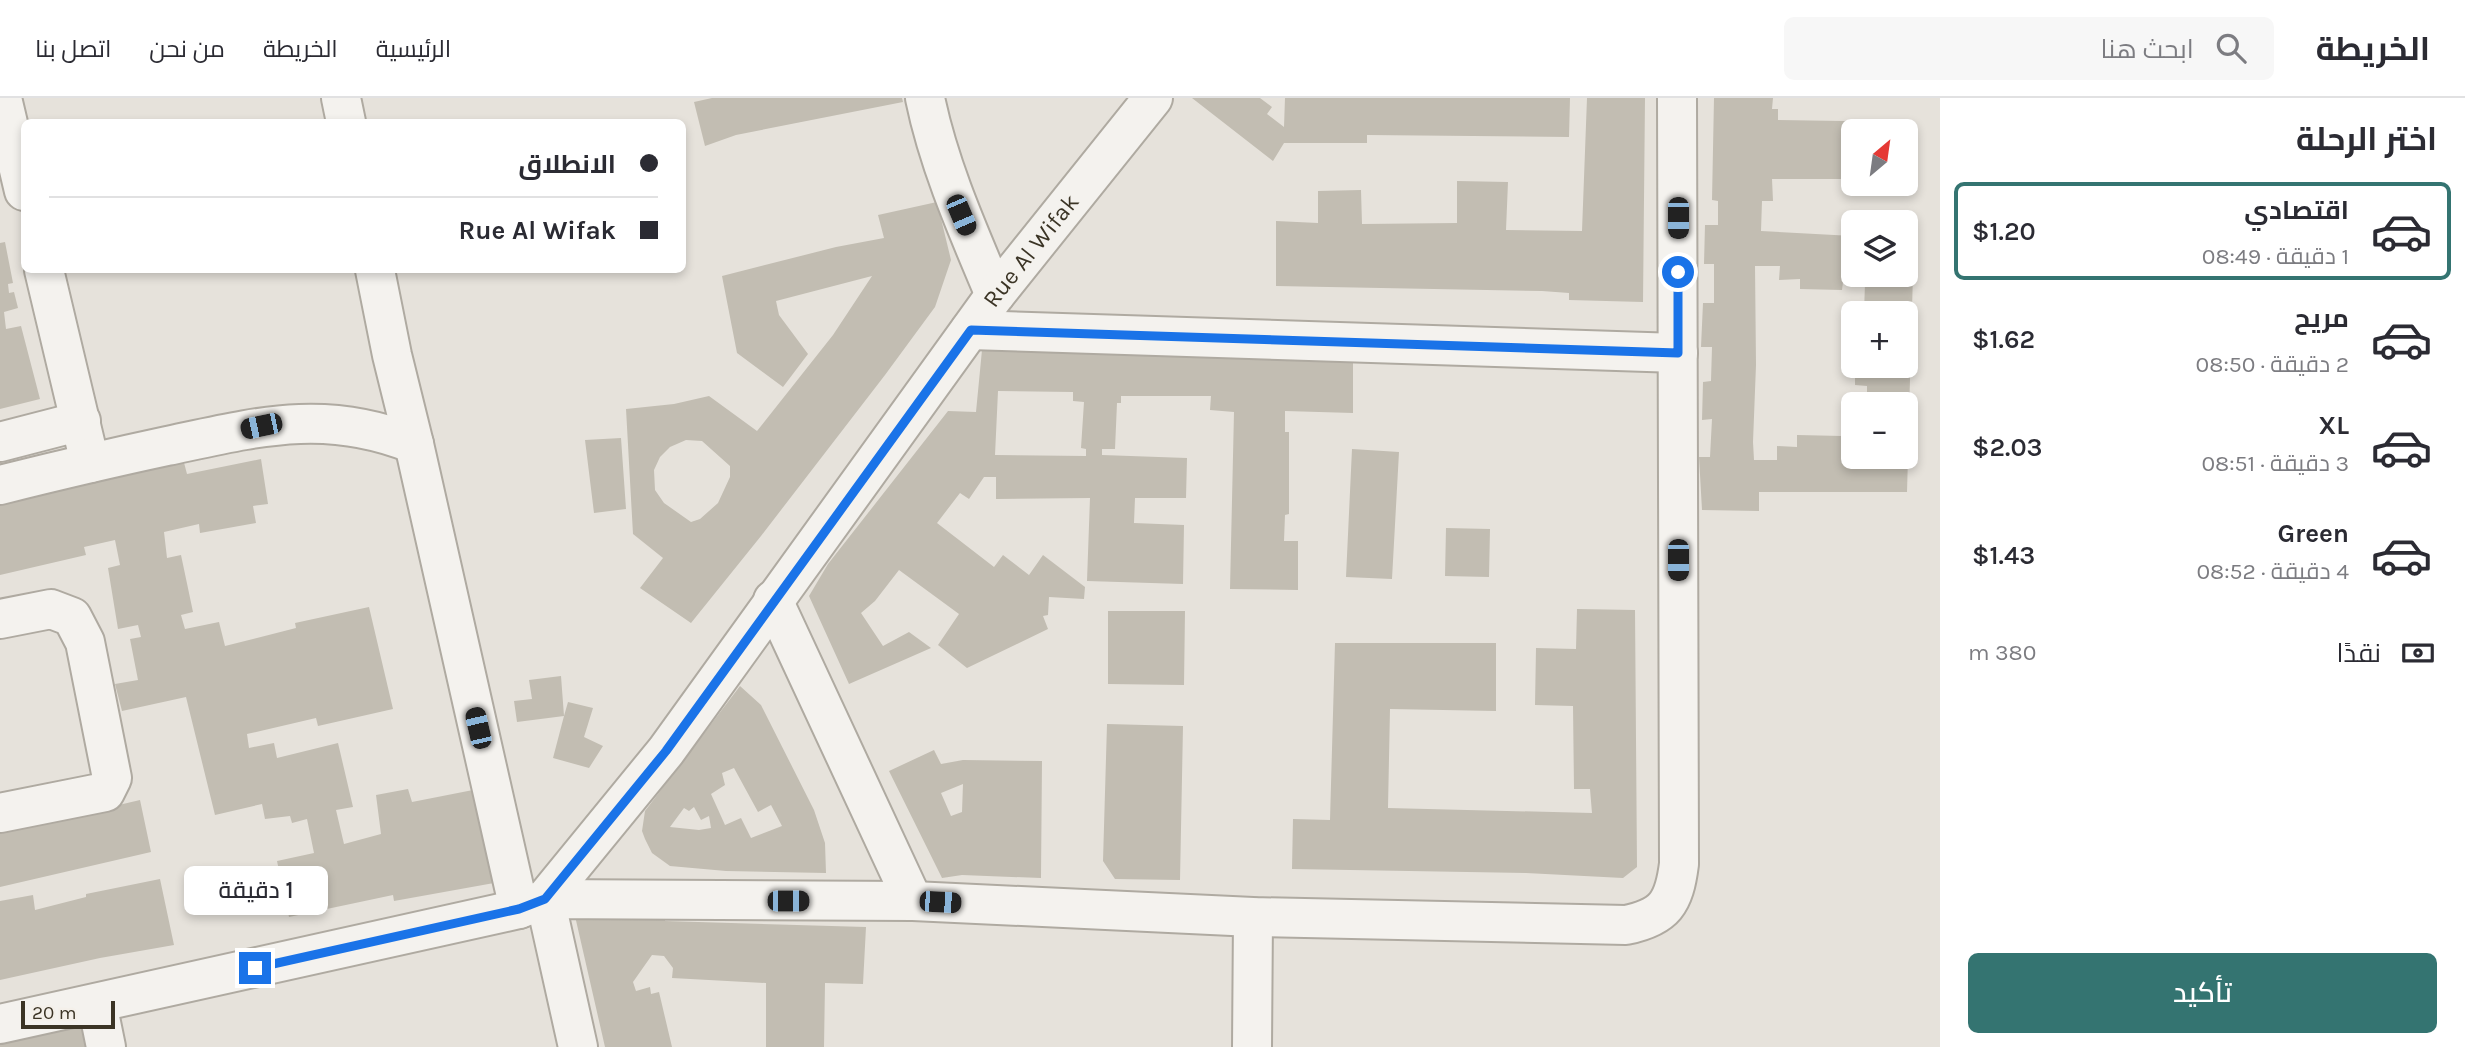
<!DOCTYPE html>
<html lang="ar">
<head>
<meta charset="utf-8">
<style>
	body { margin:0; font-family:Karla,Cairo,sans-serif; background:#f7f7f7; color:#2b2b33; direction:rtl; height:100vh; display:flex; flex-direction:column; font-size:26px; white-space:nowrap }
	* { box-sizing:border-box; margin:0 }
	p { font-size:23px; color:#7c7c81 }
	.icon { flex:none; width:38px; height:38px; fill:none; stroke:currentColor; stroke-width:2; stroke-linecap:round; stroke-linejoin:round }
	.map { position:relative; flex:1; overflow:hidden; direction:ltr }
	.drawer { display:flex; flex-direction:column; background:#fff; width:525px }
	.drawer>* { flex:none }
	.banner { position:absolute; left:21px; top:21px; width:665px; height:154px; border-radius:10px; box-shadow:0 4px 10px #0003; direction:rtl; display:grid; align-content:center; height:154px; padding:0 28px; background:#fff }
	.needle { width:46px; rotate:29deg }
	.buttons { position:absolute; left:1841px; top:21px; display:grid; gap:14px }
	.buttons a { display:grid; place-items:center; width:77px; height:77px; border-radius:10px; background:#fff; box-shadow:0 4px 10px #0003; font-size:35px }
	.scale { position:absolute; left:21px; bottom:18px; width:94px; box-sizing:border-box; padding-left:7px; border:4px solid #3b3425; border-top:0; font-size:19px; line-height:24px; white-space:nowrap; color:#3b3425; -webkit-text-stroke:5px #f4f0ea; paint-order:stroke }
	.end { position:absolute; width:32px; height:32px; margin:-16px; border:9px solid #1a73e8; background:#fff; box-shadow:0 0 0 4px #fff }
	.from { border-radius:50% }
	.bubble { position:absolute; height:49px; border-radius:10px; background:#fff; box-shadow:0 4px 10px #0003; font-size:23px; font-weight:600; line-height:49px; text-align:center; direction:rtl }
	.car { position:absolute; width:21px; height:42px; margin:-21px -10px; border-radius:9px; box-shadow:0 0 5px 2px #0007; background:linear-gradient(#222 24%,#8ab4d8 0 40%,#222 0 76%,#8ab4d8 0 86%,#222 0) }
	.banner b { display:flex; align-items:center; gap:24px; height:66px; font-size:26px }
	.banner b+b { border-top:2px solid #e1e1e2 }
	.banner i { width:18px; height:18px; background:#2b2b33 }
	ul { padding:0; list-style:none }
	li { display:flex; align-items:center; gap:21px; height:98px; margin:0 14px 10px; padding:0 14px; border:4px solid transparent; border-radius:10px }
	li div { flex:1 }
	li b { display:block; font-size:26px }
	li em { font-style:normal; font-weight:600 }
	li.active { border-color:#347471 }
	li>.icon { width:63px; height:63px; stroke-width:1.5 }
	h2 { padding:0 28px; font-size:32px; line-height:84px }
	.pay { display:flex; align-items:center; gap:18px; height:77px; padding:0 28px; font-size:26px }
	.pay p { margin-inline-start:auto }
	.action { display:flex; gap:14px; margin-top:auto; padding:14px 28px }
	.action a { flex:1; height:80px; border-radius:10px; background:#347471; color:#fff; font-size:28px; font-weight:600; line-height:80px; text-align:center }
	header { display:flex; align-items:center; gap:42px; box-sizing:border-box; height:98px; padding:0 35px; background:#fff; border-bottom:2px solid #e1e1e2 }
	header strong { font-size:33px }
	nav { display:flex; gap:38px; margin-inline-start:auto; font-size:24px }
	.search { width:490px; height:63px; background:#f7f7f7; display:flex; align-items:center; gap:18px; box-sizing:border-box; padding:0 24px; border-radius:10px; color:#7c7c81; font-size:26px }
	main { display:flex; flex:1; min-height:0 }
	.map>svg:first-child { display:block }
	.building { fill:#c2bdb2; fill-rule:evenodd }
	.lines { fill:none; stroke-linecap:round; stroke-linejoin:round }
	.minor-casing { stroke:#afaaa1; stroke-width:42 }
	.minor { stroke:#f4f2ee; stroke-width:38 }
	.route { stroke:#1a73e8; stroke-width:9 }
	.labels { text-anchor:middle; stroke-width:5; stroke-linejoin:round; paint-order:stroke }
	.street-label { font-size:24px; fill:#3b3425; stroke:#f4f0ea }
</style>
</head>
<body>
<header>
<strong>الخريطة</strong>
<div class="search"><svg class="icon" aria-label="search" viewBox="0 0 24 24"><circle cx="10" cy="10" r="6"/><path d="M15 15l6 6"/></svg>ابحث هنا</div>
<nav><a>الرئيسية</a><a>الخريطة</a><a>من نحن</a><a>اتصل بنا</a></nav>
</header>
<main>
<section class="drawer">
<h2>اختر الرحلة</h2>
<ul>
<li class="active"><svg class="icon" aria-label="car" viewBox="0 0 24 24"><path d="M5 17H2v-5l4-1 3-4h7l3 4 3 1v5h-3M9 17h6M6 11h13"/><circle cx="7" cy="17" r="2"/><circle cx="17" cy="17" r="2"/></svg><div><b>اقتصادي</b><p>1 دقيقة · 08:49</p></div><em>$1.20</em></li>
<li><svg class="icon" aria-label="car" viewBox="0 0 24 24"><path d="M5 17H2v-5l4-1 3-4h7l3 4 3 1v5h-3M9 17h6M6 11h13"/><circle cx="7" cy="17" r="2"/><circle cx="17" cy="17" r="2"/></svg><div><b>مريح</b><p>2 دقيقة · 08:50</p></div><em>$1.62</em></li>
<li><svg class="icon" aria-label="car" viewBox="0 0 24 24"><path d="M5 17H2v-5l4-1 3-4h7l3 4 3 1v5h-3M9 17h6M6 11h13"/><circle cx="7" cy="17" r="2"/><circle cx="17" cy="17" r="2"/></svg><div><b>XL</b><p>3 دقيقة · 08:51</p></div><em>$2.03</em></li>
<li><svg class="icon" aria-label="car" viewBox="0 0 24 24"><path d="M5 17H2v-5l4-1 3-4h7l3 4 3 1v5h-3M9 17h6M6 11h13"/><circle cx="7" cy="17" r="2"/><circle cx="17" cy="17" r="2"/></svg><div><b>Green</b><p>4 دقيقة · 08:52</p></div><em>$1.43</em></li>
</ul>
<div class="pay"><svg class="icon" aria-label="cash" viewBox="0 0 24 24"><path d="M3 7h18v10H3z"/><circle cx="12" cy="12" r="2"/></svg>نقدًا<p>380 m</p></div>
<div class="action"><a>تأكيد</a></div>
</section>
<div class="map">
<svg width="1940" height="949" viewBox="0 0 1940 949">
	<rect width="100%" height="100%" fill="#e6e2db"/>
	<path class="building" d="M712,0H902L903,4L736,37L705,48L694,4Z
		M1192,0H1260L1272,9L1267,16L1284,29L1285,0H1570L1569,39L1367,37V45H1284L1273,63Z
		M1587,0H1645L1643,204L1569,202V195L1542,193L1276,188V123L1318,125V93L1361,92L1362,126L1457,125V83L1508,84L1506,132L1582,133Z
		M1714,0H1773L1772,11H1778V22L1909,24L1911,81H1906V33H1853V81H1772L1773,103H1762L1761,133L1853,138V177H1906V140L1914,141L1908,352H1906V306H1867V288L1855,287V268H1906V215H1864L1865,185L1843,184L1842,192L1800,191V181L1779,182L1780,168H1755L1756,267L1753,344L1754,362H1777V348L1797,349V337L1842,338L1841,349L1853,350V359H1908L1907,394H1759V413L1702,412L1699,359H1710L1712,321L1702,322L1703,284L1711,283L1712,249H1701L1703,205H1714V166H1704L1705,127H1718V103L1712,102Z
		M937,104L951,162L935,209L885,277L761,438L691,525L640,490L663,460L633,436L626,311L674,306L709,298L757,333L833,237L872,178L776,203L779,217L808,256L783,289L737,255L722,178L836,149L884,140L878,117ZM686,342L702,343L730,368V379L718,405L700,421L691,424L664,405L655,392L654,372L660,359L670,349Z
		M5,144L13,185L8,186L9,195L14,194L18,210L4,214L6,231L21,228L40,301L0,311V145Z
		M982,252L1353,257V315L1285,313V334H1289V416L1285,417L1284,443H1298V492L1230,491L1234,314L1210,312L1211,298H1121V305H1117L1115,351H1102V357L1187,360L1186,400H1135L1134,425L1184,427L1183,486L1087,483L1090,400L996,401V379H984L969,401L960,395L937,425L994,469L1003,457L1029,477L1043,457L1085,489L1084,501L1049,499L1048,517L1043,518L1048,531L967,570L938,547L959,516L899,472L875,503L861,515L883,548L909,534L931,550L849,586L809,498L828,466L948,313L976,314ZM998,293L1073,294V303L1084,304L1081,350L1086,351V358L995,357Z
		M621,340L626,411L594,415L585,342Z
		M1352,351L1399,354L1392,481L1346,479Z
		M182,357L187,376L261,361L268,406L253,408L256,425L200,435L199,426L164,434L167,460L181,457L193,514L181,517L185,531L219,524L225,548L296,530L295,525L369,509L393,611L318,628L316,620L247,636L249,650L274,645L277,660L338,645L353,709L336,712L344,746L381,736L376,697L408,691L412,704L473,692L494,785L394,803L393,797L289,819L277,763L314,755L307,721L292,725L290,718L265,721L262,706L215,717L186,599L122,613L115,586L138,582L130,541L141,539L138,527L118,531L108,470L120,467L115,442L84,449L86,457L0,477V399Z
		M1446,430L1490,431L1489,479L1445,478Z
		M1577,511L1635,512L1637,769L1623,780L1526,775L1292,771L1293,721L1330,722L1335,545H1496V613L1390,611L1388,710L1592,715L1590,691H1574L1573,608L1535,607L1536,550L1576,551Z
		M1108,513H1185L1184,587L1108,586Z
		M561,578L564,618L568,604L593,610L584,639L603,648L589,670L553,660L564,618L517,624L514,603L532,601L529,582Z
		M740,588L761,607L814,712L825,745L826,775L726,773L670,768L652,755L645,741L642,733L645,713ZM734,670L758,714L771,707L782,728L751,740L741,720L725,727L711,696L725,687L722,675ZM694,709L701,722L709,718L711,730L699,732L670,729L684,710L689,713Z
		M1107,626L1183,628L1180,782L1115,781L1103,763Z
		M934,652L941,666L963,662L1042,663L1041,780L962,777L942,780L889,673ZM963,686L962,714L951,718L941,695Z
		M140,702L151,754L0,789V735Z
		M160,781L174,847L100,860L0,882V803L33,797L35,812L86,799V796Z
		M665,814V823L866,829L863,886L825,885L824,949H766V885L672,880L673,870L664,858L652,857L633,884L636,893L650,889L651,896L659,894L672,949H605L575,818Z
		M66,919L68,931L84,927L88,949H0V935Z"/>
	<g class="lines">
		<defs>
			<g id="minor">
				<path d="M2,0L24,93"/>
				<path d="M341,0L346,24"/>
				<path d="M925,0C939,68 968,133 995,197"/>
				<path d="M44,172L90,365"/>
				<path d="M375,172L392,257L414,346L519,811"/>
				<path d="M970,232L1678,255"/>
				<path d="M0,344L81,323"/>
				<path d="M0,387C56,373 111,360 167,348C257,329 325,310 414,346"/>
				<path d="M773,502L913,803"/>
				<path d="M0,521L51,511L72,519L85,544L112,680L105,694L0,715"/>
				<path d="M97,905L106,949"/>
				<path id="s1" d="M0,926L519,811L545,801L666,653L995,197L1153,0"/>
				<path d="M578,949L545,801L913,803L1253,819L1626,827C1665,819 1674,805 1679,766L1677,0"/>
				<path d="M1252,949L1253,819"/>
			</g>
		</defs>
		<use href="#minor" class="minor-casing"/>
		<use href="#minor" class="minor"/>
	</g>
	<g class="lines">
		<path class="route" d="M255,870L519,811L545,801L666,653L971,232L1678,255V174"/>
	</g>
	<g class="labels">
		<g class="street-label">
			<text dy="8" stroke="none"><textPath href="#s1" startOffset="1370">Rue Al Wifak</textPath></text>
		</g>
	</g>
</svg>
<div class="buttons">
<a><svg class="needle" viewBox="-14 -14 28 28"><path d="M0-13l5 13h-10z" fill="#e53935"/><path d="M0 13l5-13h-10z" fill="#7c7c81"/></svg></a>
<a><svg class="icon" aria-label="layers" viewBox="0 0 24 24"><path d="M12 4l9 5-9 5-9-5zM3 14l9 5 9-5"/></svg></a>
<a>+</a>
<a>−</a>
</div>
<div class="scale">20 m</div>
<i class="end from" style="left:1678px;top:174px"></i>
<i class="end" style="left:255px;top:870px"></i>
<div class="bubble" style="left:184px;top:768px;width:144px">1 دقيقة</div>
<i class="car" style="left:961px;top:117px;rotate:157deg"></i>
<i class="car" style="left:1678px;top:120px;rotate:180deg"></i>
<i class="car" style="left:261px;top:328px;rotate:258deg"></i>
<i class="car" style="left:1678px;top:462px;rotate:180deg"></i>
<i class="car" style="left:478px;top:630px;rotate:347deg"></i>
<i class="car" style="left:788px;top:803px;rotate:90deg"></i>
<i class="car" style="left:940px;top:804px;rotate:93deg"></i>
<div class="banner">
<b><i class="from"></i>الانطلاق</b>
<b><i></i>Rue Al Wifak</b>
</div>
</div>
</main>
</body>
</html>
